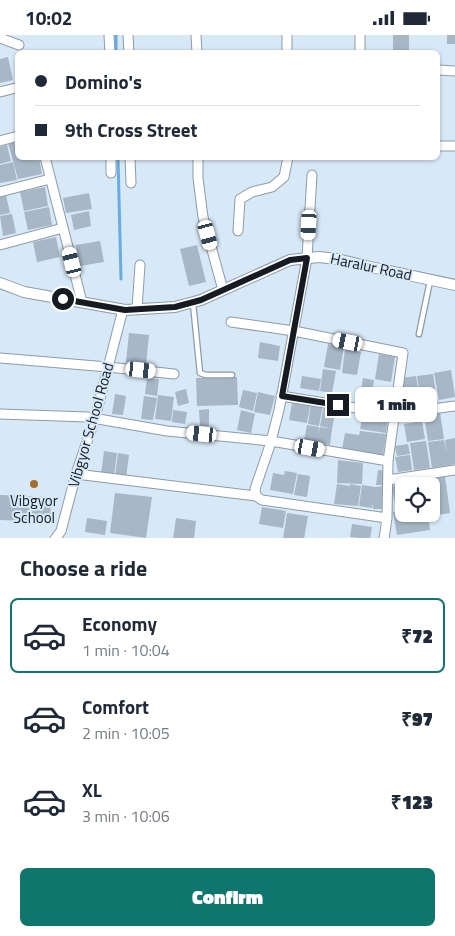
<!DOCTYPE html>
<html lang="en">
<head>
<meta charset="utf-8">
<style>
	body { margin:0; font-family:"Titillium Web",sans-serif; background:#f6f6f7; color:#1f2937; height:100vh; display:flex; flex-direction:column; font-size:19px; white-space:nowrap }
	* { box-sizing:border-box; margin:0 }
	p { font-size:16px; color:#747a83 }
	.icon { flex:none; width:28px; height:28px; fill:none; stroke:currentColor; stroke-width:2; stroke-linecap:round; stroke-linejoin:round }
	.map { position:relative; height:503px; overflow:hidden }
	.side { display:flex; flex-direction:column; background:#fff; flex:1 }
	.side>* { flex:none }
	.banner { position:absolute; left:15px; top:15px; width:425px; height:110px; border-radius:8px; box-shadow:0 1px 4px #0004; display:grid; align-content:center; height:110px; padding:0 20px; background:#fff }
	.controls { position:absolute; left:395px; top:442px; display:grid; gap:10px }
	.controls a { display:grid; place-items:center; width:45px; height:45px; border-radius:8px; background:#fff; box-shadow:0 1px 4px #0004; font-size:25px }
	.end { position:absolute; width:22px; height:22px; margin:-11px; border:6px solid #151b20; background:#fff; box-shadow:0 0 0 2px #fff }
	.from { border-radius:50% }
	.bubble { position:absolute; height:35px; border-radius:8px; background:#fff; box-shadow:0 1px 4px #0004; font-size:16px; font-weight:800; line-height:35px; text-align:center }
	.car { position:absolute; width:15px; height:30px; margin:-15px -8px; border-radius:6px; box-shadow:0 0 4px 1px #0007; background:linear-gradient(#fff 24%,#345 0 40%,#fff 0 76%,#345 0 86%,#fff 0) }
	.banner b { display:flex; align-items:center; gap:18px; height:48px; font-size:19px }
	.banner b+b { border-top:1px solid #e0e1e3 }
	.banner i { width:12px; height:12px; background:#1f2937 }
	ul { padding:0; list-style:none }
	li { display:flex; align-items:center; gap:15px; height:75px; margin:0 10px 8px; padding:0 10px; border:2px solid transparent; border-radius:8px }
	li div { flex:1 }
	li b { display:block; font-size:19px }
	li em { font-style:normal; font-weight:800 }
	li.on { border-color:#0f766e }
	li>.icon { width:45px; height:45px; stroke-width:1.5 }
	h2 { padding:0 20px; font-size:22px; line-height:60px }
	.action { display:flex; gap:10px; margin-top:auto; padding:10px 20px }
	.action a { flex:1; height:58px; border-radius:8px; background:#0f766e; color:#fff; font-size:20px; font-weight:800; line-height:58px; text-align:center }
	.status { display:flex; justify-content:space-between; align-items:center; height:35px; padding:0 25px; background:#fff; direction:ltr }
	.status svg { height:14px; fill:currentColor }
	.map>svg:first-child { display:block }
	.lines { fill:none; stroke-linecap:round; stroke-linejoin:round }
	.stream { stroke:#6aabe2; stroke-width:3 }
	.building { fill:#a7b7c6 }
	.service-casing { stroke:#8c9baa; stroke-width:7 }
	.minor-casing { stroke:#8c9baa; stroke-width:11 }
	.tertiary-casing { stroke:#8c9baa; stroke-width:12 }
	.service { stroke:#fff; stroke-width:4.5 }
	.minor { stroke:#fff; stroke-width:9 }
	.tertiary { stroke:#fff; stroke-width:10 }
	.route { stroke:#151b20; stroke-width:6 }
	.poi-dot { fill:#a66c2b; stroke:#d7e8f7; stroke-width:2 }
	.labels { text-anchor:middle; stroke-width:4; stroke-linejoin:round; paint-order:stroke }
	.street-label { font-size:15px; fill:#151b20; stroke:#d7e8f7 }
	.poi-label { font-size:15px; fill:#151b20; stroke:#d7e8f7 }
</style>
</head>
<body>
<div class="status"><b>10:02</b><svg viewBox="0 0 49 12"><path d="M0 12V9h3v3zM5 12V6h3v6zM10 12V3h3v9zM15 12V0h3v12zM26 1h20v11H26zM47 4h2v5h-2z"/></svg></div>
<div class="map">
<svg width="455" height="504" viewBox="0 0 455 504">
	<rect width="100%" height="100%" fill="#d7e8f7"/>
	<g class="lines">
		<path class="stream" d="M116,0V18
			M118,122L121,244"/>
	</g>
	<path class="building" d="M393,0H409V18H393Z
		M447,0H455V9H447Z
		M8,22L13,45L0,48V24Z
		M18,106V122H23L24,124L39,122L42,139L18,144L8,108Z
		M7,110L11,126L0,129V112Z
		M13,127L17,145L0,148V130Z
		M45,152L48,171L24,176L20,157Z
		M89,158L92,174L66,178L63,163Z
		M6,160L10,178L0,180V161Z
		M49,172L52,190L28,195L24,177Z
		M89,176L91,191L74,195L71,180Z
		M12,179L16,198L3,201L0,181Z
		M56,202L60,222L37,227L33,207Z
		M100,206L104,227L80,231L76,210Z
		M197,210L206,247L189,251L180,214Z
		M129,298L149,300L146,329L126,327Z
		M260,307L280,311L278,326L258,323Z
		M328,309L344,312L340,335L324,332Z
		M345,314L361,317L357,340L342,338Z
		M379,319L395,322L391,347L375,344Z
		M323,334L336,336L332,358L320,356Z
		M451,335L455,362L439,365L434,338Z
		M433,339L437,365L421,367L417,341Z
		M302,341L321,344L319,356L300,353Z
		M416,341L418,353L402,355L400,343Z
		M237,342L238,370L197,371L196,343Z
		M147,343L159,344L157,361L145,359Z
		M363,343L374,345L371,363L360,362Z
		M186,354L189,368L178,371L175,357Z
		M243,355L257,358L253,376L239,372Z
		M417,355L419,369L403,371L401,357Z
		M258,357L275,361L270,380L254,377Z
		M115,359L126,361L123,380L112,379Z
		M158,360L174,362L171,386L155,384Z
		M144,361L157,363L153,385L141,384Z
		M292,368L310,371L307,388L289,385Z
		M311,368L323,370L319,391L308,389Z
		M324,370L336,373L332,394L320,391Z
		M209,374V391H200L199,375Z
		M173,375L187,377L185,389L172,387Z
		M241,375L255,379L251,398L237,395Z
		M440,377L444,404L428,406L424,380Z
		M363,378L388,381L386,398L360,394Z
		M422,386L425,404L407,407L404,389Z
		M307,390L319,392L318,398L320,392L332,394L330,410L304,405Z
		M360,396L386,399L383,420L342,414L345,398L359,400Z
		M455,403V429L432,433L428,407L444,405L447,417L445,405Z
		M426,406L430,433L414,435L410,408Z
		M408,409L410,419L397,421L395,411Z
		M104,416L117,418L114,441L101,439Z
		M118,418L129,420L126,443L115,441Z
		M410,420L412,435L398,437L395,422Z
		M338,425L363,428L362,449L337,448Z
		M378,435L386,436L384,450H376Z
		M285,436L297,438L293,459L270,455L273,438L284,440Z
		M298,439L310,441L307,462L294,460Z
		M445,441L450,478L430,481V479H431V451H426L425,444Z
		M423,444L424,451H411L410,446Z
		M337,449L350,451V449L361,451L358,471L334,469Z
		M409,449L410,451H404V474L396,475L392,451Z
		M362,450L375,452L385,451L384,474H373V468L372,473L359,471Z
		M115,458L152,462L146,503L110,498Z
		M0,460L51,462L50,487L0,485Z
		M262,472L286,476L283,493L259,489Z
		M404,475V479H428L430,495L397,500L393,477Z
		M287,478L308,481L304,504H283Z
		M87,483L107,486L105,500L85,497Z
		M176,483L196,486L194,504H173Z
		M352,489L372,492L370,504L350,502Z"/>
	<g class="lines">
		<defs>
			<path id="service" d="M193,268L200,338L206,340H232
				M419,299L430,246"/>
			<path id="minor" d="M109,0L110,18
				M128,0L129,18
				M196,0L197,18
				M287,0V18
				M0,3L19,10
				M360,18V0
				M438,35L455,36
				M0,57L16,53
				M0,106L18,101
				M438,111H455
				M45,122L82,267
				M111,122V138
				M130,122L131,148
				M198,122V143L203,182L223,255
				M312,140L307,223L279,375L270,410L255,454L256,461L262,465L387,483L384,504
				M0,157L50,144
				M238,196L240,164L252,157L272,152L284,142L288,122
				M0,210L63,193
				M137,274L140,230
				M231,287L294,296L403,318L388,426L387,483
				M0,323L108,332L174,339
				M281,361L394,379L455,371
				M0,379L87,382L167,396L271,406L388,426
				M76,439L256,461
				M388,445L455,435
				M55,504L61,496L76,439L95,383L121,282L123,276L125,275"/>
			<path id="tertiary" d="M0,248L24,257L125,275L175,272L201,265L290,225L319,222L337,224L366,231L455,250"/>
		</defs>
		<use href="#service" class="service-casing"/>
		<use href="#minor" class="minor-casing"/>
		<use href="#tertiary" class="tertiary-casing"/>
		<use href="#service" class="service"/>
		<use href="#minor" class="minor"/>
		<use href="#tertiary" class="tertiary"/>
	</g>
	<g class="lines">
		<path class="route" d="M63,264L125,275L175,272L201,265L290,225L307,223L282,361L338,370"/>
	</g>
	<circle class="poi-dot" cx="34" cy="449" r="5"/>
	<g class="labels">
		<g class="street-label">
			<text transform="translate(371 232) rotate(12)" y="5">Haralur Road</text>
			<text transform="translate(91 390) rotate(-74)" y="5">Vibgyor School Road</text>
		</g>
		<g class="poi-label">
			<text x="34" y="471">Vibgyor<tspan x="34" dy="17">School</tspan></text>
		</g>
	</g>
</svg>
<div class="controls">
<a><svg class="icon" aria-label="locate" viewBox="0 0 24 24"><circle cx="12" cy="12" r="6"/><path d="M12 2v4M12 18v4M2 12h4M18 12h4"/></svg></a>
</div>
<i class="end from" style="left:63px;top:264px"></i>
<i class="end" style="left:338px;top:370px"></i>
<div class="bubble" style="left:355px;top:352px;width:82px">1 min</div>
<i class="car" style="left:309px;top:190px;rotate:183deg"></i>
<i class="car" style="left:208px;top:200px;rotate:165deg"></i>
<i class="car" style="left:72px;top:227px;rotate:346deg"></i>
<i class="car" style="left:348px;top:307px;rotate:281deg"></i>
<i class="car" style="left:141px;top:335px;rotate:96deg"></i>
<i class="car" style="left:202px;top:399px;rotate:276deg"></i>
<i class="car" style="left:310px;top:413px;rotate:100deg"></i>
<div class="banner">
<b><i class="from"></i>Domino's</b>
<b><i></i>9th Cross Street</b>
</div>
</div>
<section class="side">
<h2>Choose a ride</h2>
<ul>
<li class="on"><svg class="icon" aria-label="car" viewBox="0 0 24 24"><path d="M5 17H2v-5l4-1 3-4h7l3 4 3 1v5h-3M9 17h6M6 11h13"/><circle cx="7" cy="17" r="2"/><circle cx="17" cy="17" r="2"/></svg><div><b>Economy</b><p>1 min · 10:04</p></div><em>₹72</em></li>
<li><svg class="icon" aria-label="car" viewBox="0 0 24 24"><path d="M5 17H2v-5l4-1 3-4h7l3 4 3 1v5h-3M9 17h6M6 11h13"/><circle cx="7" cy="17" r="2"/><circle cx="17" cy="17" r="2"/></svg><div><b>Comfort</b><p>2 min · 10:05</p></div><em>₹97</em></li>
<li><svg class="icon" aria-label="car" viewBox="0 0 24 24"><path d="M5 17H2v-5l4-1 3-4h7l3 4 3 1v5h-3M9 17h6M6 11h13"/><circle cx="7" cy="17" r="2"/><circle cx="17" cy="17" r="2"/></svg><div><b>XL</b><p>3 min · 10:06</p></div><em>₹123</em></li>
</ul>
<div class="action"><a>Confirm</a></div>
</section>
</body>
</html>
